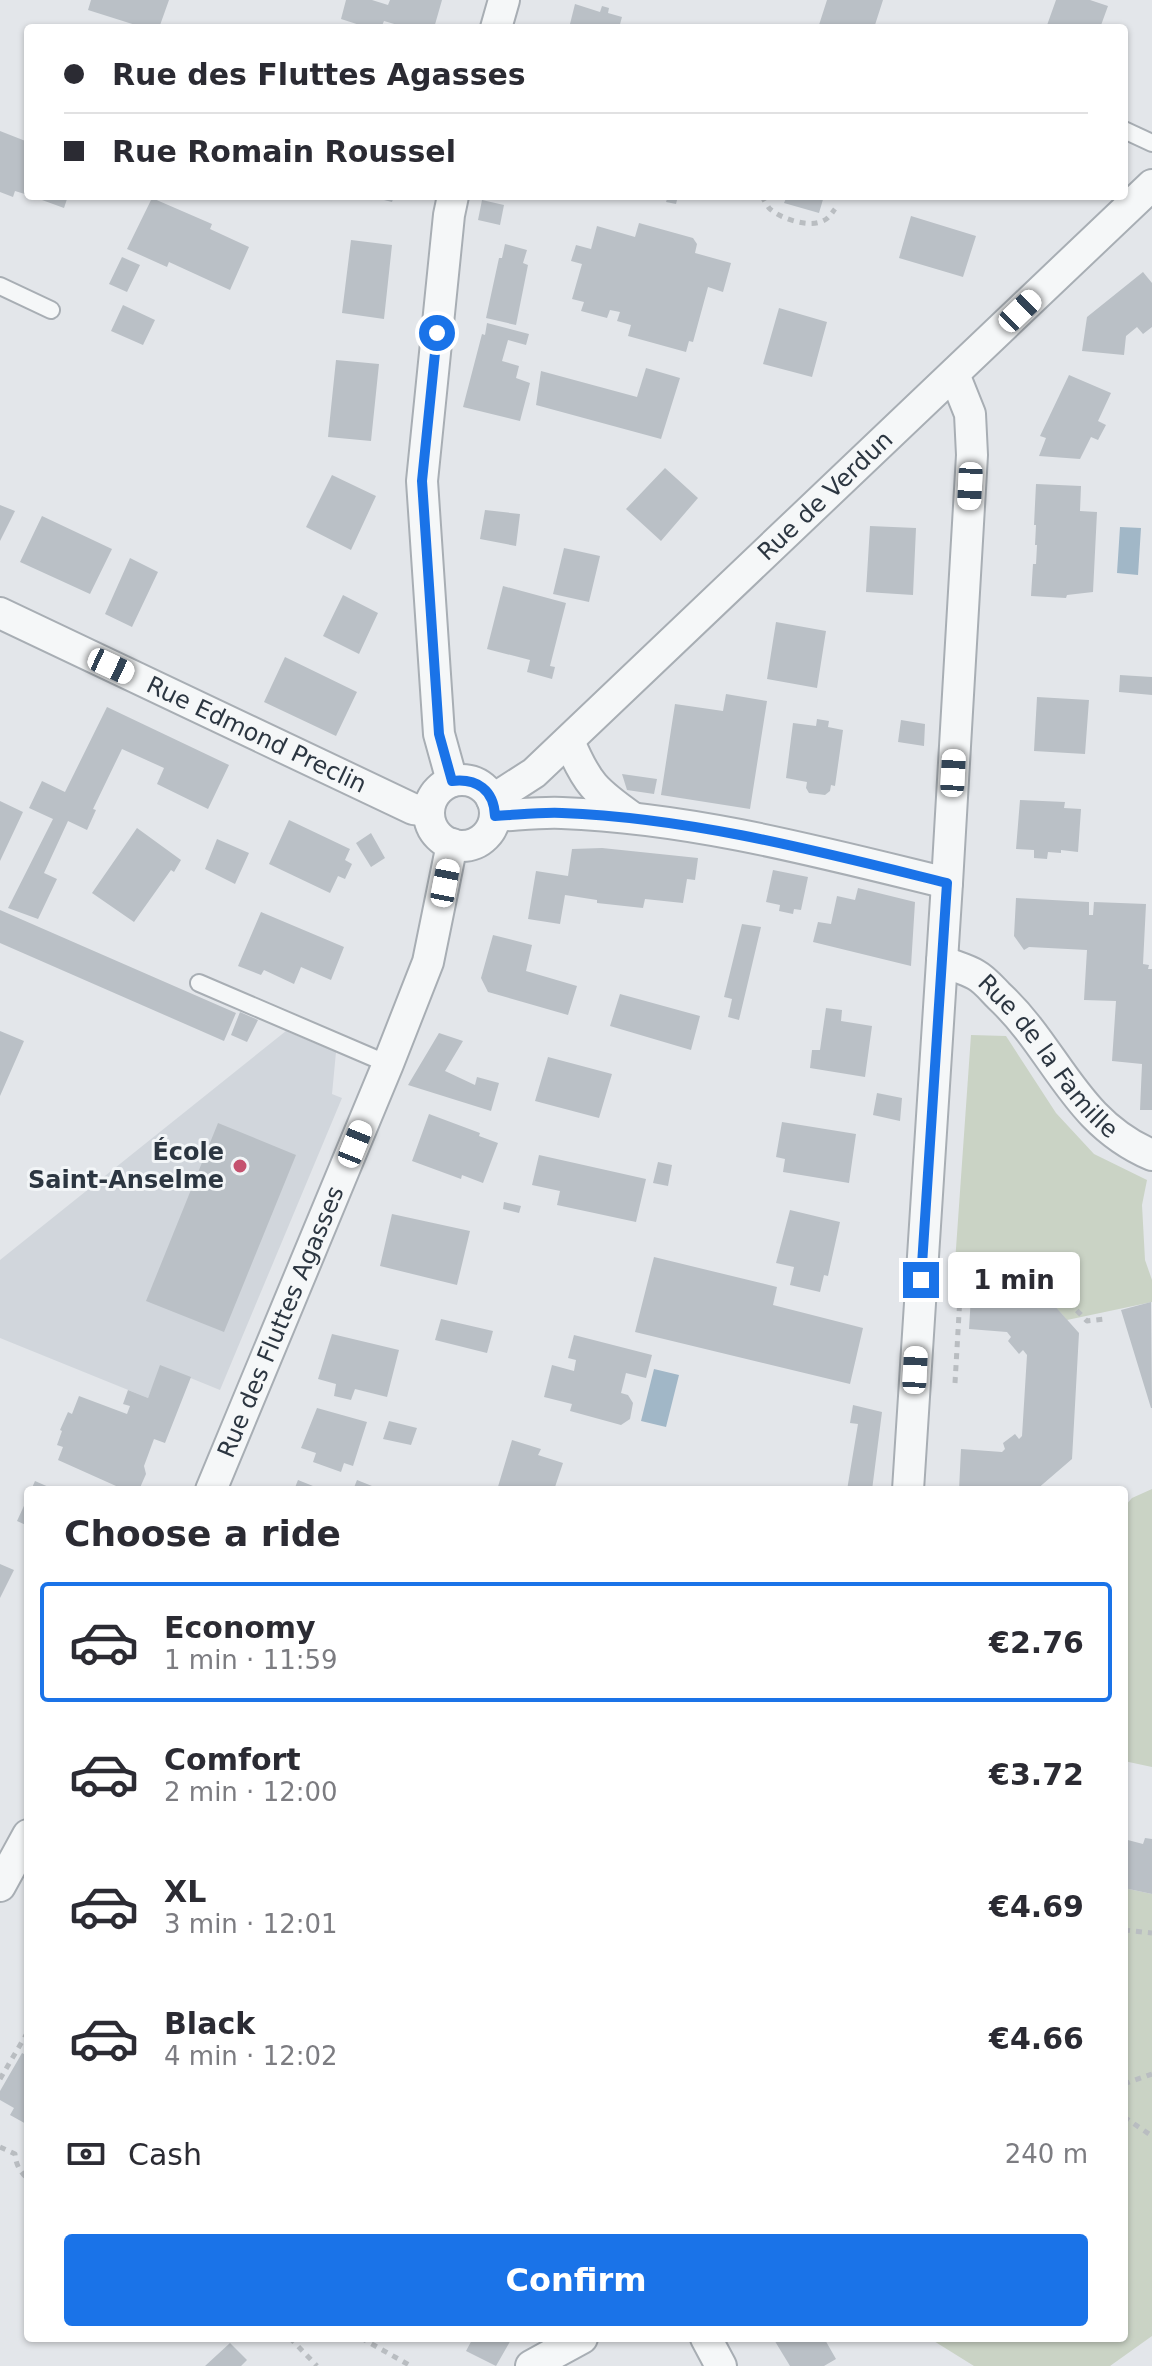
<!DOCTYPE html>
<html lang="en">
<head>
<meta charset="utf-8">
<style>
	body { margin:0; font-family:"DejaVu Sans",sans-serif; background:#f2f2f3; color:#2b2b33; height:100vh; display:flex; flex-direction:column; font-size:30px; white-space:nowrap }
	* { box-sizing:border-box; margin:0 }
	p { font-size:26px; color:#7c7c81 }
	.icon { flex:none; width:44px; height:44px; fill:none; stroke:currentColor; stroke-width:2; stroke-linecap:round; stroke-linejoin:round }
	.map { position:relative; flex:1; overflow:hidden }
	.details { position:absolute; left:24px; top:1486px; width:1104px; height:856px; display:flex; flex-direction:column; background:#fff; border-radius:8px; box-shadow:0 2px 6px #0004 }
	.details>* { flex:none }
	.banner { position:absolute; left:24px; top:24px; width:1104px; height:176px; border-radius:8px; box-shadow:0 2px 6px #0004; display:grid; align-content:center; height:176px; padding:0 40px; background:#fff }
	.end { position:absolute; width:36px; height:36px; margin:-18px; border:10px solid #1a73e8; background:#fff; box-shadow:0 0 0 4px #fff }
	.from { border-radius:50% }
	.bubble { position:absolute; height:56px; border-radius:8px; background:#fff; box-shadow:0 2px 6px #0004; font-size:26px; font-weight:800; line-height:56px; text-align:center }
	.car { position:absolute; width:24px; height:48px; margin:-24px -12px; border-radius:10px; box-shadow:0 0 6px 2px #0007; background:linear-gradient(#fff 24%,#345 0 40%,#fff 0 76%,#345 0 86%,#fff 0) }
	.banner b { display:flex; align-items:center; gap:28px; height:76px; font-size:30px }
	.banner b+b { border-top:2px solid #e1e1e2 }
	.banner i { width:20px; height:20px; background:#2b2b33 }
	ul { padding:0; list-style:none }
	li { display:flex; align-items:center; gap:24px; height:120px; margin:0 16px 12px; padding:0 24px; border:4px solid transparent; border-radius:8px }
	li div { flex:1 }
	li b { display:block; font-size:30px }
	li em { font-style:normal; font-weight:800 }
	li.current { border-color:#1a73e8 }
	li>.icon { width:72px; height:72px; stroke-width:1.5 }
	h2 { padding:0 40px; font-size:36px; line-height:96px }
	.pay { display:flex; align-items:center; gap:20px; height:88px; padding:0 40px; font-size:30px }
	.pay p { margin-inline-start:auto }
	.primary-button { display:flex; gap:16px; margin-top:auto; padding:16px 40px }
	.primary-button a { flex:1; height:92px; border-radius:8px; background:#1a73e8; color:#fff; font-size:32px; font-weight:800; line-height:92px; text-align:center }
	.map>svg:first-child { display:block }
	.built { fill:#d1d6dc }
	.green { fill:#cad3c5 }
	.water { fill:#a1b7c7 }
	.building { fill:#bac0c6 }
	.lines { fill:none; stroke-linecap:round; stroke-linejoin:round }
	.service-casing { stroke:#a8aeb4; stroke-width:20 }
	.minor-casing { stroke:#a8aeb4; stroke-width:34 }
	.path { stroke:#b9bdc1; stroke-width:5; stroke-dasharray:6 6; stroke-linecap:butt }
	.service { stroke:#f5f7f8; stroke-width:16 }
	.minor { stroke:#f5f7f8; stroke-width:30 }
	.route { stroke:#1a73e8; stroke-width:10 }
	.poi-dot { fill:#c5526f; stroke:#f2f5f7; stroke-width:3 }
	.labels { text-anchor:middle; stroke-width:6; stroke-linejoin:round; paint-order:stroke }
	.street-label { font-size:24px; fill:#2c3641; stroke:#f2f5f7 }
	.poi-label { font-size:24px; font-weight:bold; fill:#2c3641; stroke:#f2f5f7; text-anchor:end }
</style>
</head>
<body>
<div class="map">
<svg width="1152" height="2366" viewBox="0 0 1152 2366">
	<rect width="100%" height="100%" fill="#e3e6ea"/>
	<path class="built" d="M286,1031L336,1052L332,1094L342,1098L220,1390L161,1366L148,1398L0,1338V1260Z"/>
	<path class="green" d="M971,1035L1006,1036L1056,1113L1094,1154L1147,1180L1142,1205L1145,1260L1152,1280V1302L1067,1320L1036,1285L954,1277Z
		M1152,1489V1767L1124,1761V1507L1132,1498Z
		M1124,1888L1152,1894V2336L1110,2366H974L929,2338H1124Z"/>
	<path class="water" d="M1120,527L1141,528L1138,575L1117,573Z
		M654,1369L679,1375L666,1427L641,1421Z"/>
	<path class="building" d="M91,0H169L159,28H145L88,10Z
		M346,0H372L388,5L390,0H442L434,28H408L384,21L381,28H369L341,19Z
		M827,0H883L874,28H818Z
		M1056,0H1090L1108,6L1100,28H1046Z
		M575,4L600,12L602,6L609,8L608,13L622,17L619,28H569Z
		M0,131L28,142V195L15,191L13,197L0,192Z
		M31,196H68L64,208Z
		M368,196H394L392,202Z
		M668,196H678L676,204L666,202Z
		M787,196H824L819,213L784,203Z
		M152,198L212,224L210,229L249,247L230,290L169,262L167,267L127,249Z
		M482,200L504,205L500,225L478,220Z
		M911,216L976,236L963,277L899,258Z
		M639,223L693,238L697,244L695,253L731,263L723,292L708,287L693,342L689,341L686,352L628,336L631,325L617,321L620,312L610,310L607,318L581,311L584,302L572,299L582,264L571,261L576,245L591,249L597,226L635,237Z
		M351,240L392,245L384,319L342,313Z
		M505,244L527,250L523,263L528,265L516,325L486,318L499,258H502Z
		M122,257L140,265L127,292L109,284Z
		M1143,272L1152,283V327L1143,334L1137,327L1126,336L1124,355L1082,351L1087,317Z
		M123,305L155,320L143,345L111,331Z
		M779,308L827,322L812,377L763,364Z
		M487,323L529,334L526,345L508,340L502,361L519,366L516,378L530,383L520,421L463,407L482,334L485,335Z
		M336,360L379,364L371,441L328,437Z
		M646,368L680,378L661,439L536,405L541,371L637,397Z
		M1069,375L1111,393L1098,421L1106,425L1098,440L1091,437L1080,459L1039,456L1046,438L1040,436Z
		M665,468L698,498L661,541L626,509Z
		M332,475L376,496L351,550L306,527Z
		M1036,484L1081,486L1080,511L1097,512L1093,592L1067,595L1066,598L1031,596L1033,564H1036L1037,545H1035L1036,525H1034Z
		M0,505L15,511L0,541Z
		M485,510L520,514L516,546L480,539Z
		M42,516L112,549L90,594L20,562Z
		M870,526L916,528L913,595L866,592Z
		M564,548L600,556L589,602L553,594Z
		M130,558L158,572L132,627L105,614Z
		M503,586L566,603L550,666L555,667L552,679L527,672L530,660L487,649Z
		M343,595L378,613L359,654L323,636Z
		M776,622L826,631L817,688L767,679Z
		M285,657L357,692L336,736L264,702Z
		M1120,675L1152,677V695L1119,692Z
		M726,694L767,701L750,809L661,795L675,704L723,711Z
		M1037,697L1089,700L1085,754L1034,751Z
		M107,707L229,765L208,809L157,784L164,768L122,749L93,809L96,810L87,830L68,821L44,873L57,879L38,919L8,908L53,819L29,808L42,781L65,792Z
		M817,719L829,721L828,727L843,730L835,786L831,785L830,791L825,795L809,793L806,788L807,782L786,778L793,723L816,726Z
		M901,720L925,724L924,746L898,742Z
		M622,774L657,779L654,794L627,790Z
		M1020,800L1065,802L1064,808L1081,809L1078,852L1061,850V853L1048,852L1047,859L1034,858V850L1016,849Z
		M0,801L23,812L0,861Z
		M289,820L350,849L345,860L352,864L345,879L338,876L330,893L269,864Z
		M137,828L181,860L174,872L171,870L134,922L92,893Z
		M371,833L385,858L371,867L356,843Z
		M217,839L249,853L235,884L205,869Z
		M602,848L698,858L695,880L687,879L683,903L645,899L643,908L597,903V900L565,895L560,924L528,919L536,871L568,876L572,849Z
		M773,870L808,877L801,910L794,909L793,914L779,911L780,905L766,902Z
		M858,888L915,902L911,966L813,942L818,922L831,924L837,896L855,900Z
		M1016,898L1089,902V915H1093L1094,902L1146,904L1143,964L1149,965L1148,969H1152V1110H1140L1142,1064L1112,1061L1116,1001L1084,1000L1087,950L1029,947L1024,950L1014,936Z
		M0,910L236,1013L224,1041L0,943Z
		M261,912L344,947L331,980L301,967L294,984L264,970L261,975L238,966Z
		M742,924L761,927L739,1020L728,1017L732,999L724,997Z
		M493,935L532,945L526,971L577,986L568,1015L488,992L481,978Z
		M620,994L700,1016L691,1050L610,1026Z
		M826,1008L842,1010L841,1021L872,1026L865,1077L810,1068L812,1050H820Z
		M240,1012L258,1020L247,1042L231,1035Z
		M0,1031L24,1041L0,1096Z
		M439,1033L463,1041L445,1071L475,1085L477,1077L499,1083L491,1111L408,1085Z
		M548,1057L612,1074L599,1118L535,1101Z
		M877,1093L902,1098L900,1121L873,1115Z
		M429,1114L480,1133L479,1136L498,1143L483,1183L462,1175L461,1179L412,1161Z
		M782,1122L856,1134L849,1183L783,1172L785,1159L776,1157Z
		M218,1123L296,1155L224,1332L146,1301Z
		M539,1155L646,1179L636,1222L557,1205L560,1191L532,1185Z
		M658,1162L672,1165L668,1186L653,1183Z
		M504,1202L521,1206L519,1213L503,1209Z
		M790,1210L840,1222L828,1276L824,1275L820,1292L790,1285L794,1267L776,1263Z
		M392,1214L470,1231L457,1285L380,1266Z
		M654,1257L777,1287L773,1305L863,1328L850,1384L635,1332Z
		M972,1280L1036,1285L1079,1333L1072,1459L1036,1490H959L961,1449L1002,1452L1005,1449L1003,1443L1015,1434L1019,1439L1022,1436L1027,1355L1023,1350L1019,1354L1008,1341L1011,1337L1007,1332L969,1329Z
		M1151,1302L1152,1408H1151L1121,1310Z
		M441,1319L493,1331L487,1353L435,1340Z
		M332,1334L399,1350L387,1397L355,1389L351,1400L334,1396L336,1384L318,1379Z
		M574,1335L652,1355L646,1378L626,1373L621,1393L628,1395L633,1403L630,1419L621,1425L570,1411L572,1404L544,1397L552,1365L574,1371L576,1360L568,1358Z
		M160,1365L191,1377L165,1443L154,1439L144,1466L146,1474L139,1490H125L58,1460L63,1447L57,1445L62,1431L60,1430L68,1412L72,1414L79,1396L127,1414L130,1406L123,1404L128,1390L148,1398Z
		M853,1405L882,1412L872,1490H847L858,1424L850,1423Z
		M317,1408L367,1422L353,1466L344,1463L341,1472L313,1462L316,1453L301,1448Z
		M389,1421L417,1428L411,1445L383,1439Z
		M512,1440L541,1449L538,1455L563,1463L554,1490H497Z
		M298,1480L323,1490H294Z
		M357,1480L382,1490H353Z
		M35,1481L51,1488L50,1490H31Z
		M28,1497V1526L17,1521Z
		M0,1564L14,1570L0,1598Z
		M1145,1838L1152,1839V1894L1124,1888V1839L1143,1844Z
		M22,2053L28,2056V2125L10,2115L14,2108L0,2100V2091Z
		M473,2338H512L496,2366L466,2351Z
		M773,2338H824L836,2359L824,2366H790Z
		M230,2343L247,2360L241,2366H205Z"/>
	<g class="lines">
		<defs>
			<path id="service" d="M1124,130L1152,143
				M0,286L51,310
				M199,983L388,1064"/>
			<g id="minor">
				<path d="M496,28L504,0"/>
				<path id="s1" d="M0,613L413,809L429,811"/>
				<path d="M569,741C587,784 595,791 633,818"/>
				<circle cx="462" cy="813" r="33"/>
				<path d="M452,781L439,734L422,481L449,215L453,196"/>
				<path id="s2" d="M492,800L534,773L1152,185"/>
				<path d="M495,816C517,815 540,812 562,813C693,818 820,852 947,883"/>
				<path id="s3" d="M942,961C953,966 966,969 976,975C985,980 992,989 999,996C1057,1050 1074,1122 1152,1155"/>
				<path id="s4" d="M211,1490L388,1064L428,962L452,844"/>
				<path d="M908,1490L947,883L972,455L970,414L954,374"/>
				<path d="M0,1886L28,1835"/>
				<path d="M706,2338L721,2366"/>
				<path d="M531,2366L582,2338"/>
			</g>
		</defs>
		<use href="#service" class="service-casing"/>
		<use href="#minor" class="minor-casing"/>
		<path class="path" d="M762,196C763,199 767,205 769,208C779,218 806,227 820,222C828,220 831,214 835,209
			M1042,1275L1043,1251
			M955,1383L962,1262L1042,1275L1087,1321L1104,1319
			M1124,1930L1152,1933
			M0,2079L26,2035
			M1124,2084L1152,2074
			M1124,2117L1152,2136
			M0,2147L15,2154C16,2165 20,2172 28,2179
			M290,2338L317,2366
			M361,2338L411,2366"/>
		<use href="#service" class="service"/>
		<use href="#minor" class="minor"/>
	</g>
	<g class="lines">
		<path class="route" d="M437,333L422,481L439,734L452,781C477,778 494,790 495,816C517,815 540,812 562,813C693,818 821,852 947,883L921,1280"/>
	</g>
	<circle class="poi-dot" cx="240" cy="1166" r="8"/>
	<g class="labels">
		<g class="street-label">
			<text dy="8" stroke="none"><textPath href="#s2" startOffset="452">Rue de Verdun</textPath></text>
			<text dy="8" stroke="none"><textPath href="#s1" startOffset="284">Rue Edmond Preclin</textPath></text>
			<text dy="8" stroke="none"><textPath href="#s3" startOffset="146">Rue de la Famille</textPath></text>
			<text dy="8" stroke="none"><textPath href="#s4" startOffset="182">Rue des Fluttes Agasses</textPath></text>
		</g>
		<g class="poi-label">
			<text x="224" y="1160">École<tspan x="224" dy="28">Saint-Anselme</tspan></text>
		</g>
	</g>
</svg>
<i class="end from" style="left:437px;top:333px"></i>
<i class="end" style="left:921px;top:1280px"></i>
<div class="bubble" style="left:948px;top:1252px;width:132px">1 min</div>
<i class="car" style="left:1020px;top:311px;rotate:46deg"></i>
<i class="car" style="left:970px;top:486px;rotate:183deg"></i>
<i class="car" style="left:111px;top:666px;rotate:115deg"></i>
<i class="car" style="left:953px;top:773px;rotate:3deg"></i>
<i class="car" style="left:445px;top:883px;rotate:11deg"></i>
<i class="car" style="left:355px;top:1144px;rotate:22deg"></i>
<i class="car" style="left:915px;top:1370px;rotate:3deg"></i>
<div class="banner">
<b><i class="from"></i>Rue des Fluttes Agasses</b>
<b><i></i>Rue Romain Roussel</b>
</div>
<section class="details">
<h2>Choose a ride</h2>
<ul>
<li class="current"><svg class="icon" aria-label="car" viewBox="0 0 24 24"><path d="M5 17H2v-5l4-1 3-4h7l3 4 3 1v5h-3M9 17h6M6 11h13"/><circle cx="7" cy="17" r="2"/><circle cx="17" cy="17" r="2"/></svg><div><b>Economy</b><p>1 min · 11:59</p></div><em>€2.76</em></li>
<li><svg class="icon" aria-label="car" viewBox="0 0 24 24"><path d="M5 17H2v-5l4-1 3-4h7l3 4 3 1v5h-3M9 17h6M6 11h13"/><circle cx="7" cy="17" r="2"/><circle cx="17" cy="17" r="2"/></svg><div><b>Comfort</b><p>2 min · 12:00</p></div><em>€3.72</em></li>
<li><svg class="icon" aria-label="car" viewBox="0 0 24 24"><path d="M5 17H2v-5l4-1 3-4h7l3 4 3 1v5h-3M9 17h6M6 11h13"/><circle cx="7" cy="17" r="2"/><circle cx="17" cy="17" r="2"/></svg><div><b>XL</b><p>3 min · 12:01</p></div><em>€4.69</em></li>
<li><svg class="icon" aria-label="car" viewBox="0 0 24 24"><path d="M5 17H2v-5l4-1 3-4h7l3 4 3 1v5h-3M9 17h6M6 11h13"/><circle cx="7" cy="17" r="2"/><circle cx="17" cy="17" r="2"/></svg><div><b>Black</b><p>4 min · 12:02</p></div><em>€4.66</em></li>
</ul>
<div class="pay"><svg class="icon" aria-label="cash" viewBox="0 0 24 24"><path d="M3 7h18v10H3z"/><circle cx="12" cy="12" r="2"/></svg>Cash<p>240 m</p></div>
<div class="primary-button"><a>Confirm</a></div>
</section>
</div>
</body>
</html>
